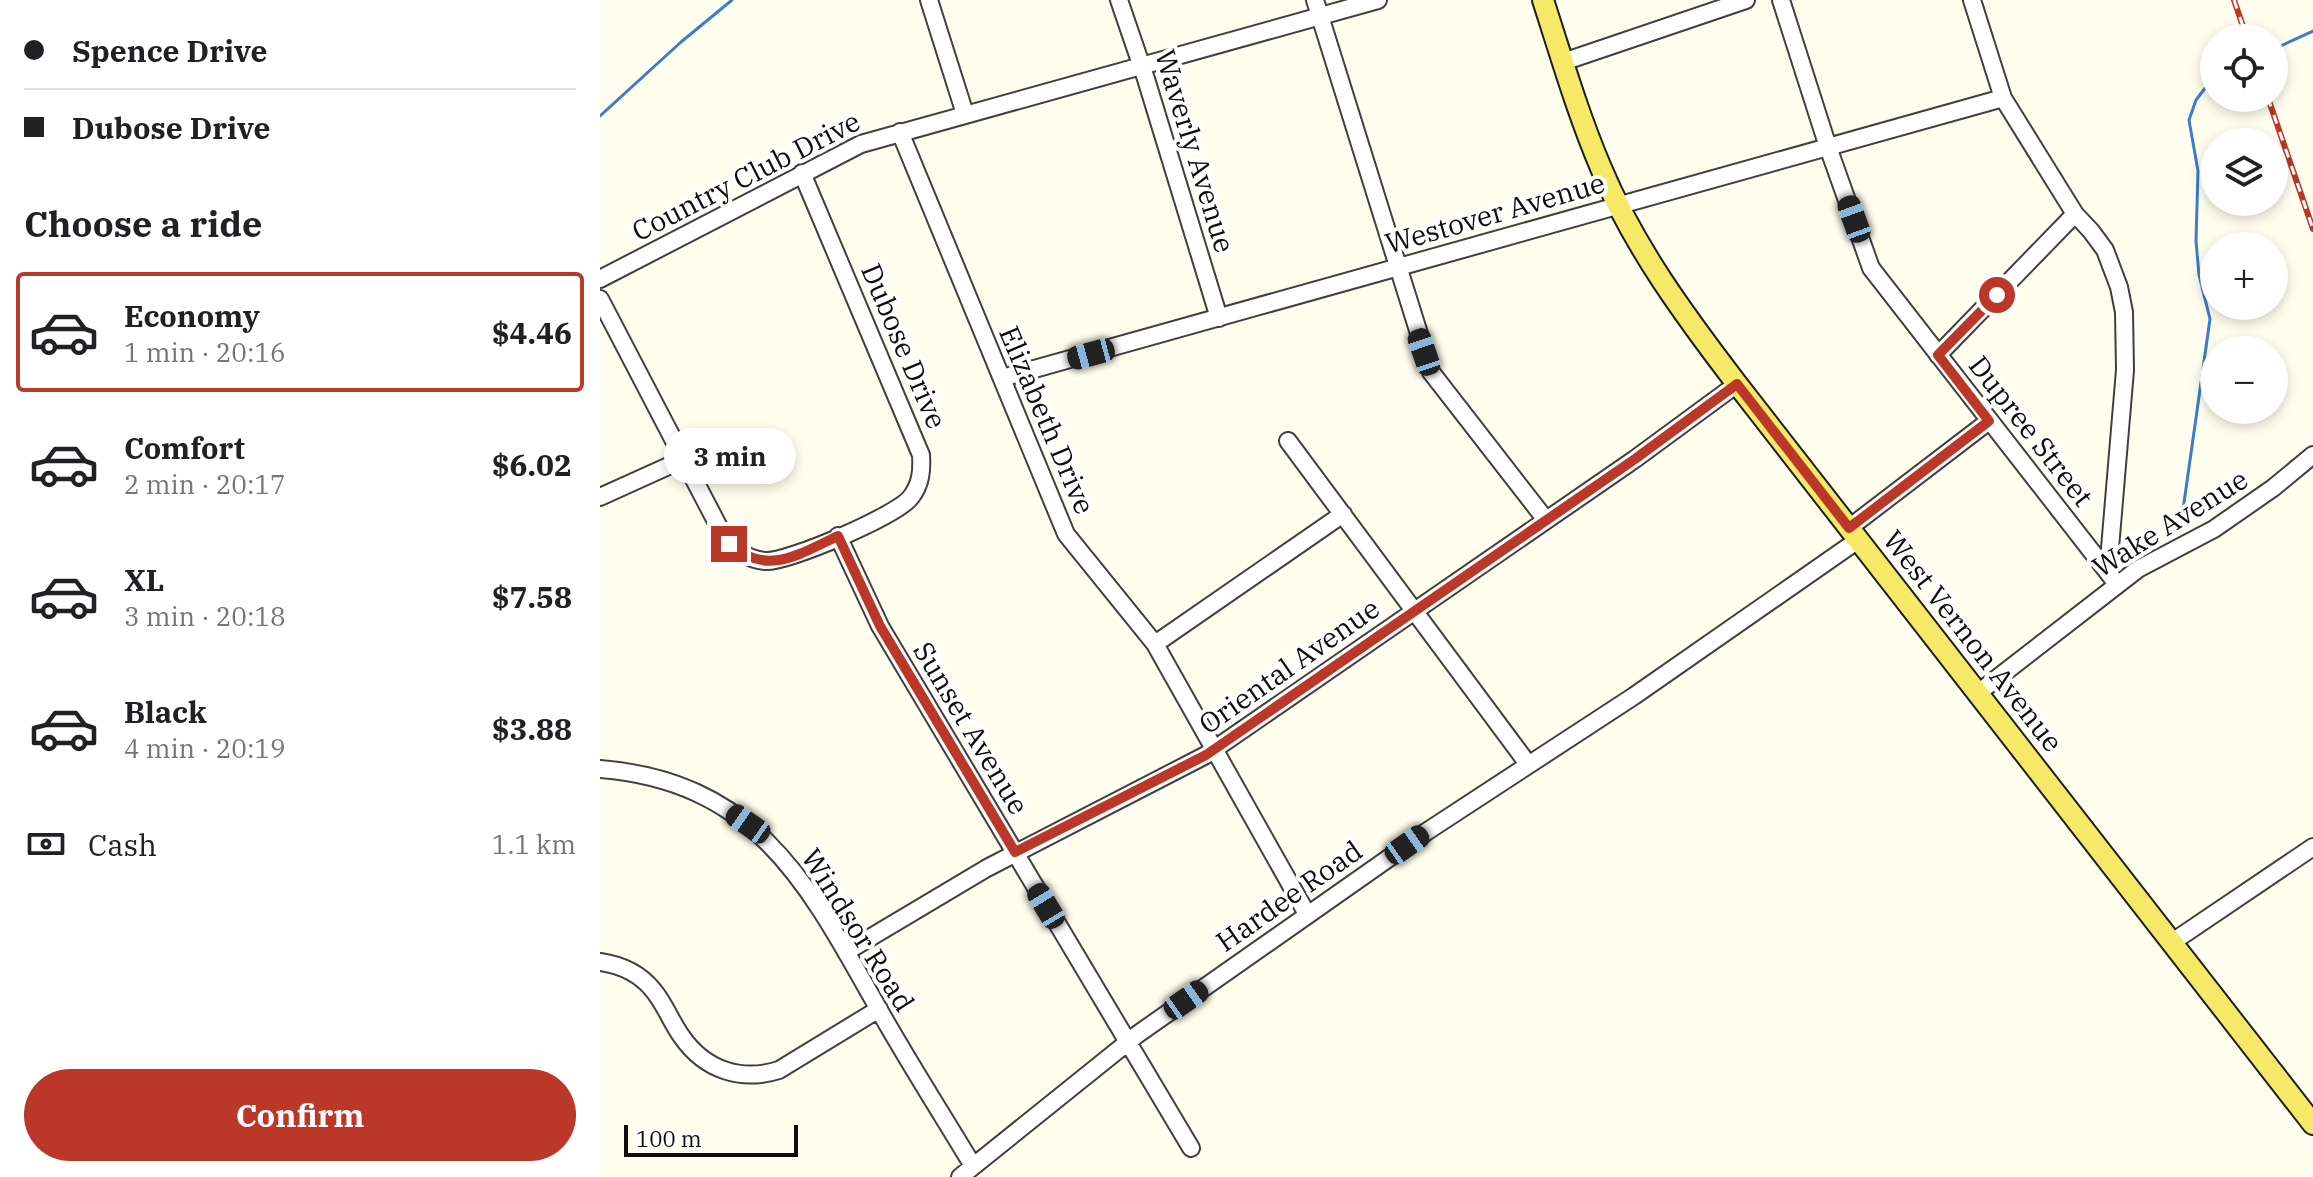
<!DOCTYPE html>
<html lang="en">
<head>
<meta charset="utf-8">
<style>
	body { margin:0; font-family:"IBM Plex Serif",serif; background:#f6f6f6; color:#202124; height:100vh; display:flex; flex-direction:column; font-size:30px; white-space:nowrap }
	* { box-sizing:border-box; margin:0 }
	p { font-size:26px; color:#757577 }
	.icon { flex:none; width:44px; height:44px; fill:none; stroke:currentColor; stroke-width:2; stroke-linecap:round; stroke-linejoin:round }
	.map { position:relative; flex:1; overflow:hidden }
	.drawer { display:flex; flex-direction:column; background:#fff; width:600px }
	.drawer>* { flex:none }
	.guide { display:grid; align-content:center; height:176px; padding:0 24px; background:#fff }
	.fabs { position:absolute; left:1600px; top:24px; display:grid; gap:16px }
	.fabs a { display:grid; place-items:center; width:88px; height:88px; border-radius:50%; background:#fff; box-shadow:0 4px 12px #0003; font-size:40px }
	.scale { position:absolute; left:24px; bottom:20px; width:174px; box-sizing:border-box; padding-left:8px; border:4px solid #0d0d0d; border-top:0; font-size:22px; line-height:28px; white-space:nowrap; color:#0d0d0d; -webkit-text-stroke:6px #fff; paint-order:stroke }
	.end { position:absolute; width:36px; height:36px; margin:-18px; border:10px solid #bb3728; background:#fff; box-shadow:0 0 0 4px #fff }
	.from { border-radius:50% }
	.bubble { position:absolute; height:56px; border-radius:28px; background:#fff; box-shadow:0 4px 12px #0003; font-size:26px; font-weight:700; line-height:56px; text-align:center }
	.car { position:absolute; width:24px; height:48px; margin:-24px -12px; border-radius:10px; box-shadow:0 0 6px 2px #0007; background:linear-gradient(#222 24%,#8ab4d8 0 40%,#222 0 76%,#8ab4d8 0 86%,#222 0) }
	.guide b { display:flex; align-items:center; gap:28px; height:76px; font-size:30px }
	.guide b+b { border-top:2px solid #e0e0e0 }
	.guide i { width:20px; height:20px; background:#202124 }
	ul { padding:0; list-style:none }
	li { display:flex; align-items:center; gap:24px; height:120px; margin:0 16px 12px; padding:0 8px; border:4px solid transparent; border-radius:8px }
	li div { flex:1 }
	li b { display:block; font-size:30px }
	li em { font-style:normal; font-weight:700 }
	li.selected { border-color:#bb3728 }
	li>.icon { width:72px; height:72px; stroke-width:1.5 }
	h2 { padding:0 24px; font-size:36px; line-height:96px }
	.pay { display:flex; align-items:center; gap:20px; height:88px; padding:0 24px; font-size:30px }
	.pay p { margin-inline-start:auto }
	.primary-button { display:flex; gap:16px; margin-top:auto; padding:16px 24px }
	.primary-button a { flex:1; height:92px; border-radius:48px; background:#bb3728; color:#fff; font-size:32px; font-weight:700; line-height:92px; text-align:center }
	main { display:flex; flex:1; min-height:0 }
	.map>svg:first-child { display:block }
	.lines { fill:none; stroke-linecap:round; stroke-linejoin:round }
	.stream { stroke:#3c7ccb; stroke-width:3 }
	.minor-casing { stroke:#404040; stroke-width:20 }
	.major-casing { stroke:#1e1e1e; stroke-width:24 }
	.minor { stroke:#fff; stroke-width:16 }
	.major { stroke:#f6e967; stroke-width:20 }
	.rail-casing { stroke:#bb3728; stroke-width:6 }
	.rail { stroke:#fff; stroke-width:3; stroke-dasharray:9; stroke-linecap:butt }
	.route { stroke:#bb3728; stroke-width:10 }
	.labels { text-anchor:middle; stroke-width:8; stroke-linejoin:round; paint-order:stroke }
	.street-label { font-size:28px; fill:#0d0d0d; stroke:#fff }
</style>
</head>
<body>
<main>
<section class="drawer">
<div class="guide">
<b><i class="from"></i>Spence Drive</b>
<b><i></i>Dubose Drive</b>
</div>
<h2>Choose a ride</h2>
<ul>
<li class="selected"><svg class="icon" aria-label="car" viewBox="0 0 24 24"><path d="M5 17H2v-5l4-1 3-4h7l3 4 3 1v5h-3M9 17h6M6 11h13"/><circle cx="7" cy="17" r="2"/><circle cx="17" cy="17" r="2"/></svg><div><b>Economy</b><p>1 min · 20:16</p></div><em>$4.46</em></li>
<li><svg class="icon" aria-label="car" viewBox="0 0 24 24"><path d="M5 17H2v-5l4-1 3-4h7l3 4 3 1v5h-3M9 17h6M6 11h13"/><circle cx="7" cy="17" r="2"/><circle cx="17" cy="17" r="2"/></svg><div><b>Comfort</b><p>2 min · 20:17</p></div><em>$6.02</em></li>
<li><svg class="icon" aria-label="car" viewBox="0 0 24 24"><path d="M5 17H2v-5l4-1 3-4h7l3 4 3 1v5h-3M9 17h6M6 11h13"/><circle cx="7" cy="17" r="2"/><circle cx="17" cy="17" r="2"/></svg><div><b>XL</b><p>3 min · 20:18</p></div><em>$7.58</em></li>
<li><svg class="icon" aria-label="car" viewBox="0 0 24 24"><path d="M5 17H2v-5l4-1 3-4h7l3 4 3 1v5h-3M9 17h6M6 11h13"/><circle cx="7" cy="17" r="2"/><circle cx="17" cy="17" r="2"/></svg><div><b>Black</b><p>4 min · 20:19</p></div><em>$3.88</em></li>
</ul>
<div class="pay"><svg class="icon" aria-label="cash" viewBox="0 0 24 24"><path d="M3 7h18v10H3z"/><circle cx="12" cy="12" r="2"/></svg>Cash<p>1.1 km</p></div>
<div class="primary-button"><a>Confirm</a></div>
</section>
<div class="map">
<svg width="1713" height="1177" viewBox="0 0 1713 1177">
	<rect width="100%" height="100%" fill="#fffeee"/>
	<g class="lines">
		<path class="stream" d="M1674,49L1713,31
			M0,116L81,42L132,0
			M1580,531L1610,319L1599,275L1596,241L1598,171L1589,120L1596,100L1609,83L1614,81"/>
		<defs>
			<path id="minor" d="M329,0L365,114
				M519,0L546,79L619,318
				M715,0L831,372L946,520
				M1181,0L1228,147L1271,268L1517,584
				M1372,0L1403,98L1475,214L1491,231L1505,250L1519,287L1524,312L1525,370L1508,572
				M963,62L1146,0
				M300,132L466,534L555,644L707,914
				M0,279L261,144L778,0
				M0,299L121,531C131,547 144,559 165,561C187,563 298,515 311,497C321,484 322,470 321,455L202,173
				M1338,355L1475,214
				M402,378L1403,98
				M688,441L928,764
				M0,497L84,459
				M1249,528L1389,421
				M238,536L280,626L591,1148
				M555,644L743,514
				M1378,693L1538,569L1614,529L1673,488L1713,455
				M0,769C161,782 211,890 282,1015C311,1066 343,1116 373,1166
				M1571,943L1713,847
				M246,952L387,868L606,755L1035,459L1137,384
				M0,962C21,965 40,974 53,990C65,1004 71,1022 82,1037C105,1070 141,1082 179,1070L279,1009
				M360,1177L538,1034L826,832L1034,696L1258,540"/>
			<path id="major" d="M943,0C961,56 978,114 1001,168C1034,247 1085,316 1137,384L1713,1124"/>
		</defs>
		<use href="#minor" class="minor-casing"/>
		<use href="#major" class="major-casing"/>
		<use href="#minor" class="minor"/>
		<use href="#major" class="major"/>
		<defs>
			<path id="rail" d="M1634,0L1647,38
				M1668,98L1713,229"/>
		</defs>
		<use href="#rail" class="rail-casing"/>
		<use href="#rail" class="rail"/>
	</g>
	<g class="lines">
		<path class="route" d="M129,544C168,577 199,554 238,536L280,626L415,852L606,755L1035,459L1137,384L1249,528L1389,421L1338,355L1397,295"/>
	</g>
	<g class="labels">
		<g class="street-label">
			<text transform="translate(595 151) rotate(73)" y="10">Waverly Avenue</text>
			<text transform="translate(146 176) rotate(-27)" y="10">Country Club Drive</text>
			<text transform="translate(895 213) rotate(-16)" y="10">Westover Avenue</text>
			<text transform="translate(304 346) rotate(67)" y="10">Dubose Drive</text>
			<text transform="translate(447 420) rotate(67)" y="10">Elizabeth Drive</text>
			<text transform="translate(1431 431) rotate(52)" y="10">Dupree Street</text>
			<text transform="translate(1570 523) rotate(-32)" y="10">Wake Avenue</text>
			<text transform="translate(1373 641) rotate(52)" y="10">West Vernon Avenue</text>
			<text transform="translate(689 666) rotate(-35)" y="10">Oriental Avenue</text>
			<text transform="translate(371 728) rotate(59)" y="10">Sunset Avenue</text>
			<text transform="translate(689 896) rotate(-35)" y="10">Hardee Road</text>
			<text transform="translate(258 930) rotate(58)" y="10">Windsor Road</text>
		</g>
	</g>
</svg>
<div class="fabs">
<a><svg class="icon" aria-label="locate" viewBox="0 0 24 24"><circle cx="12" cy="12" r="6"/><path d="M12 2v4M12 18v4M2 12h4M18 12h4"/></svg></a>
<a><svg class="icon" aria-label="layers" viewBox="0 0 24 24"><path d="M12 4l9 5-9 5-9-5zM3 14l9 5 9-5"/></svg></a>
<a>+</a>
<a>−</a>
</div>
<div class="scale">100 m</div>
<i class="end from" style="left:1397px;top:295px"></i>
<i class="end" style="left:129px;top:544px"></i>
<div class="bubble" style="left:64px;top:428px;width:132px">3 min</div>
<i class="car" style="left:1254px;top:219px;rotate:340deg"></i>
<i class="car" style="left:824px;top:352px;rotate:341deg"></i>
<i class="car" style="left:491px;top:354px;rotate:255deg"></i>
<i class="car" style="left:148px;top:824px;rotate:305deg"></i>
<i class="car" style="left:807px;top:845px;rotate:55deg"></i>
<i class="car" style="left:446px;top:906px;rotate:329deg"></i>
<i class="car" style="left:586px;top:1000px;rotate:55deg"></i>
</div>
</main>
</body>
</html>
